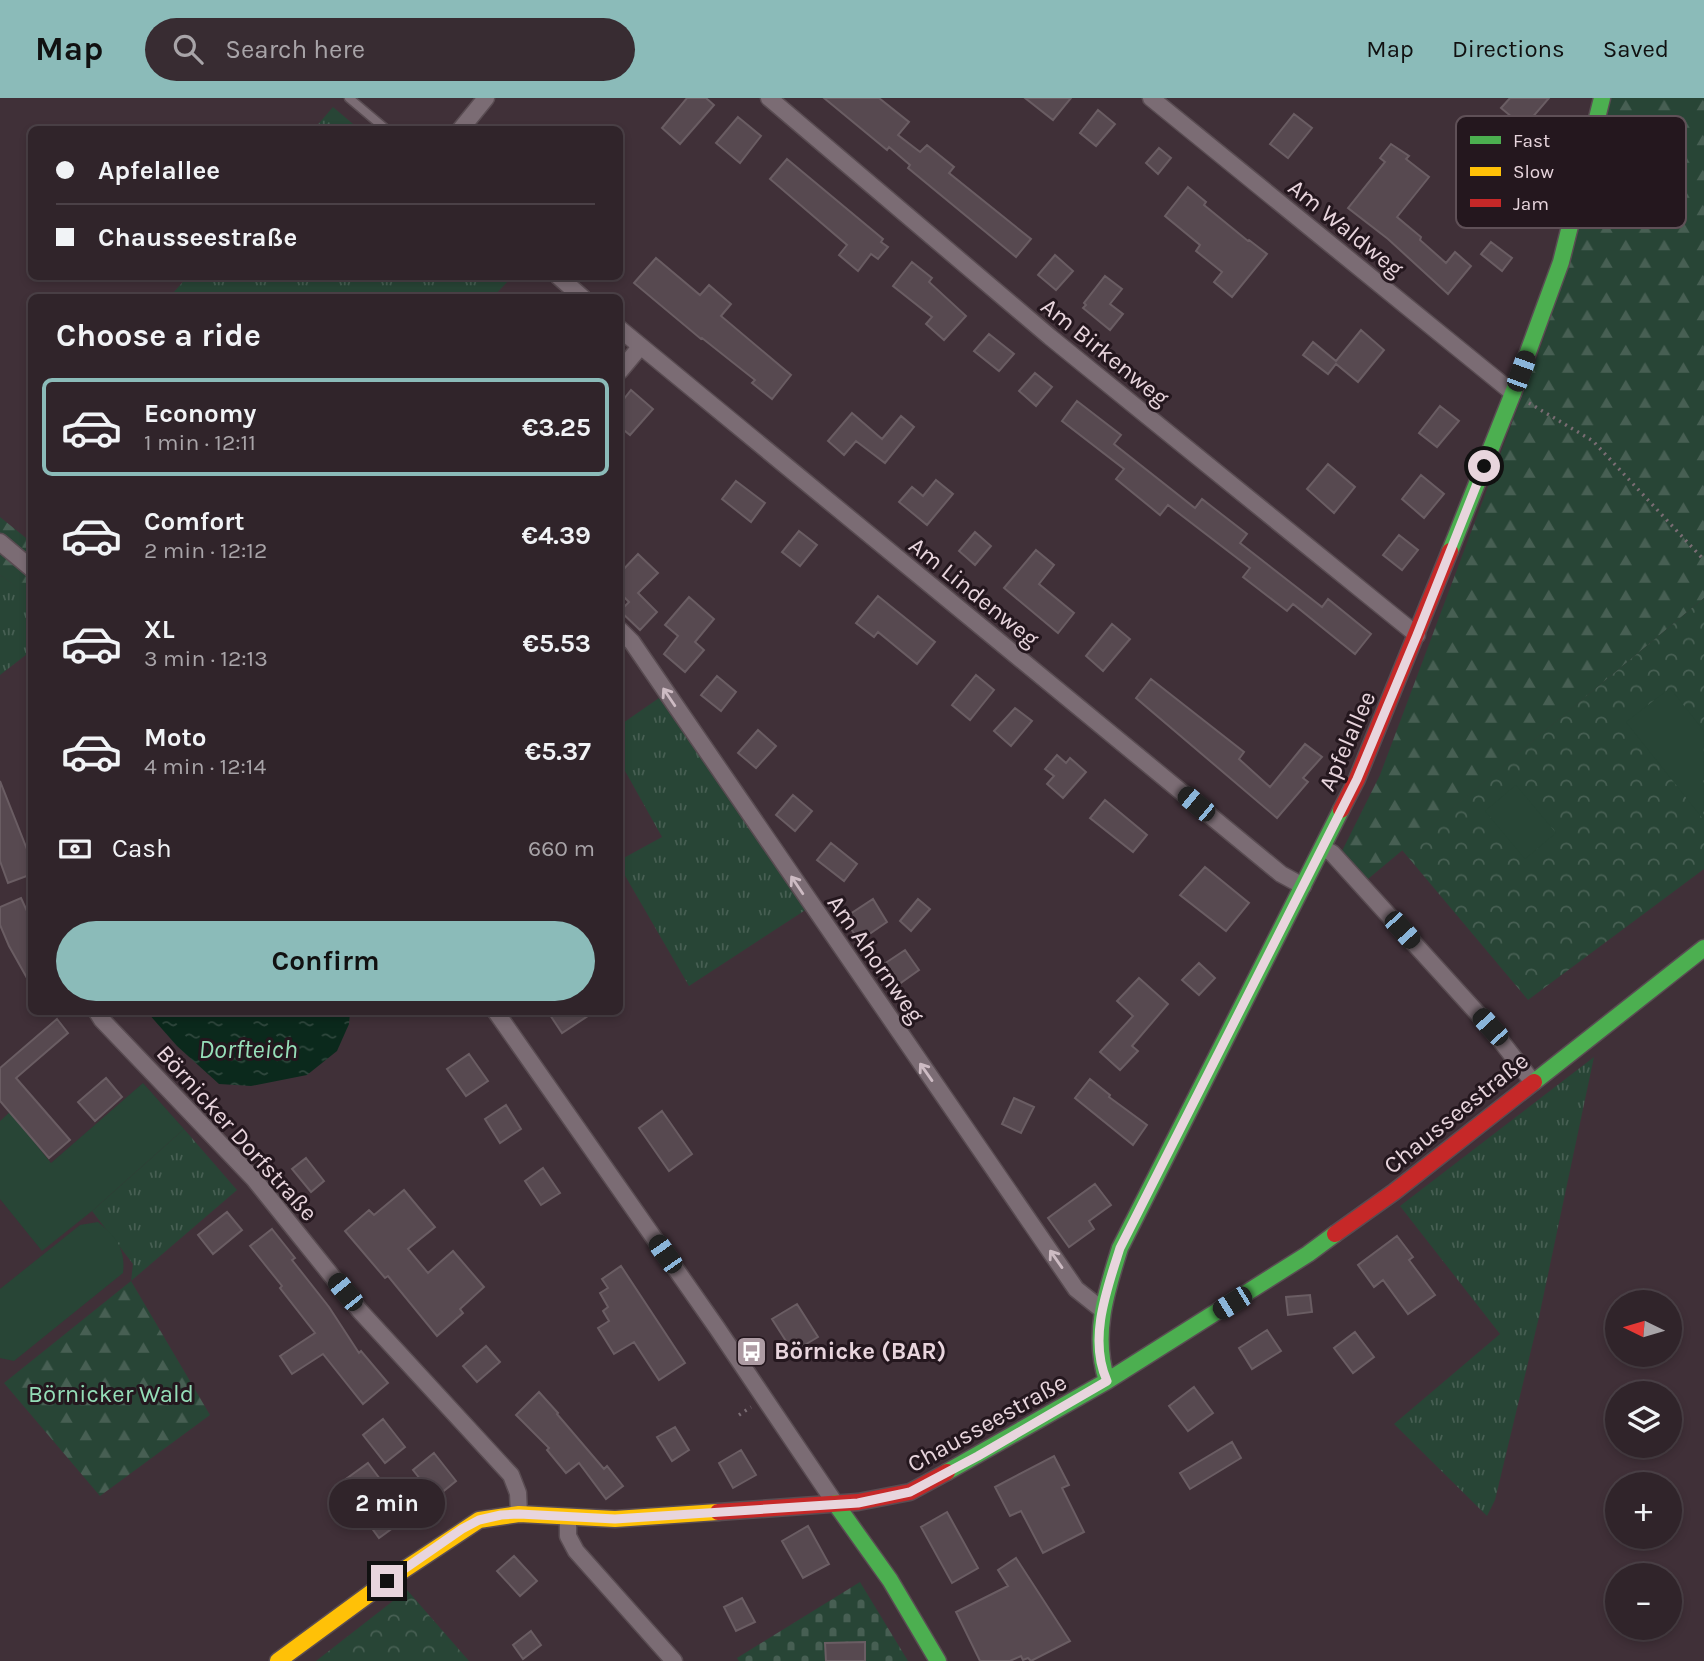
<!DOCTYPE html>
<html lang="en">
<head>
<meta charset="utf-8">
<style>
	body { margin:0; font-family:Karla,sans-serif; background:#382c32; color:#f1f3f6; height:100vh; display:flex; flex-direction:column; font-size:26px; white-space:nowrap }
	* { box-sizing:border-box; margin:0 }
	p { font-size:23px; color:#a8a4a8 }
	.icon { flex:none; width:38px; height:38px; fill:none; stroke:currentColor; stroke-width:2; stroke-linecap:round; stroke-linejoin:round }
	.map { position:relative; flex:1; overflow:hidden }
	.sheet { position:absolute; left:28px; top:196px; width:595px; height:721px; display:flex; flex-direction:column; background:#30242a; border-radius:10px; box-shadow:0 4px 10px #0003,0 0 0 2px #4b4147 }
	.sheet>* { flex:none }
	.guide { position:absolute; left:28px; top:28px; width:595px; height:154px; border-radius:10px; box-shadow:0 4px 10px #0003,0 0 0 2px #4b4147; display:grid; align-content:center; height:154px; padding:0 28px; background:#30242a }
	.needle { width:46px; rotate:275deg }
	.buttons { position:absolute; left:1605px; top:1192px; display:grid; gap:14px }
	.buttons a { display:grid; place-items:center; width:77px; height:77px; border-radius:50%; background:#30242a; box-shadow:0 4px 10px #0003,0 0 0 2px #4b4147; font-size:35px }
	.end { position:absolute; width:32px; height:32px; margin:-16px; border:9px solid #e8d5dd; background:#111; box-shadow:0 0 0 4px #111 }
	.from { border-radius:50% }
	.bubble { position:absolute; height:49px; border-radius:24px; background:#30242a; box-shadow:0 4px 10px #0003,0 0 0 2px #4b4147; font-size:23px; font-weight:700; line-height:49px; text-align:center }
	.car { position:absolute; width:21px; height:42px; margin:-21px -10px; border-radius:9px; box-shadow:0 0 5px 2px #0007; background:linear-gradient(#222 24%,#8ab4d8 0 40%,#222 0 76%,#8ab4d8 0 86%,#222 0) }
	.guide b { display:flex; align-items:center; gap:24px; height:66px; font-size:26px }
	.guide b+b { border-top:2px solid #4b4147 }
	.guide i { width:18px; height:18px; background:#f1f3f6 }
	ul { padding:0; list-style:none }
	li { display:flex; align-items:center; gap:21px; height:98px; margin:0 14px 10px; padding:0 14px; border:4px solid transparent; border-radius:10px }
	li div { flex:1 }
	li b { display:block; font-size:26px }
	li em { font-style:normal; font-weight:700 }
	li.selected { border-color:#8bbbb9 }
	li>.icon { width:63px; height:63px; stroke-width:1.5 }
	h2 { padding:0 28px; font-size:32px; line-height:84px }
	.pay { display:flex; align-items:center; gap:18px; height:77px; padding:0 28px; font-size:26px }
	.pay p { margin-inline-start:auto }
	.action { display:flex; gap:14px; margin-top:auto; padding:14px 28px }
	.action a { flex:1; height:80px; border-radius:42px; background:#8bbbb9; color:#111; font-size:28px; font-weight:700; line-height:80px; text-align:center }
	header { display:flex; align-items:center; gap:42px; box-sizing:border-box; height:98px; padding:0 35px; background:#8bbbb9; color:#111 }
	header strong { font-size:33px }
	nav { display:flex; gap:38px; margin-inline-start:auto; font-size:24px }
	.search { width:490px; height:63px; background:#382c32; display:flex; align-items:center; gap:18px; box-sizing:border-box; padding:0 24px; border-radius:38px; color:#a8a4a8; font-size:26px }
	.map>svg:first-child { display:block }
	.grass { fill:url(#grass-tufts) }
	.forest { fill:url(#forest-firs) }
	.cemetery { fill:url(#cemetery-stones) }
	.park { fill:url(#park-crowns) }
	.garden { fill:#284536 }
	.water { fill:url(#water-ripples) }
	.building { fill:#574950; stroke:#6a5d63; stroke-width:2 }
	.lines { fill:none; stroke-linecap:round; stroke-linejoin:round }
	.lane-casing { stroke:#594c52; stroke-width:11 }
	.street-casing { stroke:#594c52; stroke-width:19 }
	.fast-casing { stroke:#594c52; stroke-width:19 }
	.slow-casing { stroke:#594c52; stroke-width:19 }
	.jam-casing { stroke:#594c52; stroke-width:19 }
	.path { stroke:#7a6d74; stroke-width:3.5; stroke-dasharray:2 5; stroke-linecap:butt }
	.lane { stroke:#7b6c74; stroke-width:8 }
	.street { stroke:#7b6c74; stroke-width:16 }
	.fast { stroke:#4caf50; stroke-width:16 }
	.slow { stroke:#ffc107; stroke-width:16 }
	.jam { stroke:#c62828; stroke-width:16 }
	.oneway { stroke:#cdbbc3 }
	.route { stroke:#e8d5dd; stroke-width:9 }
	.labels { text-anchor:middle; stroke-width:6; stroke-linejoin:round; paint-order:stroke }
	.street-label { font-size:24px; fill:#e8d5dd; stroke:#24171e }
	.poi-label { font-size:24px; font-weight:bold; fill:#e8d5dd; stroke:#24171e; text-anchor:start }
	.park-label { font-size:24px; fill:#94ddb7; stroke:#24171e }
	.water-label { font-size:26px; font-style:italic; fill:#96dfb9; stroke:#24171e }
	.key { fill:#24171e; stroke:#5f5057; stroke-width:2 }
	.key-label { font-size:19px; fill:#e8d5dd }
</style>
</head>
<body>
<header>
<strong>Map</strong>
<div class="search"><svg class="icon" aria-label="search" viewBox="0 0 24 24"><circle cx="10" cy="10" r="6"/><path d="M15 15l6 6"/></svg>Search here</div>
<nav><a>Map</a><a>Directions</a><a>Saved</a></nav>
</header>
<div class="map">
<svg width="1704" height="1563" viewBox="0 0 1704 1563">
	<defs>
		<pattern id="grass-tufts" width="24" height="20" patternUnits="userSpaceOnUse" patternTransform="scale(1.75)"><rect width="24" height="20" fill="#284536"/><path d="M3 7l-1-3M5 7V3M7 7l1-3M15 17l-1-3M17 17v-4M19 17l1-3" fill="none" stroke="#475f53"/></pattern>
		<pattern id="forest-firs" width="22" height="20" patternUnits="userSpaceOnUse" patternTransform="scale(1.75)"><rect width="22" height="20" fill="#284536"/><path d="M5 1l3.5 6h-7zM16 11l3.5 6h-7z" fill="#475f53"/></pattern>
		<pattern id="cemetery-stones" width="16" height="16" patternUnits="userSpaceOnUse" patternTransform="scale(1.75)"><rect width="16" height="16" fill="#284536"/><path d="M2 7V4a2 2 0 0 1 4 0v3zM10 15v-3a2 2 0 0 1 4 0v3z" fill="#475f53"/></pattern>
		<pattern id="park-crowns" width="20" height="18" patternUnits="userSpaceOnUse" patternTransform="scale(1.75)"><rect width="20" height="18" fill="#284536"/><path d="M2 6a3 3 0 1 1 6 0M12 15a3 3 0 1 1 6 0" fill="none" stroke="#475f53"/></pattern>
		<pattern id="water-ripples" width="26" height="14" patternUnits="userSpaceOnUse" patternTransform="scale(1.75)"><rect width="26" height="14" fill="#0b291c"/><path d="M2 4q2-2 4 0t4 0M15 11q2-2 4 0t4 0" fill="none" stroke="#2f473d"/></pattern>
	</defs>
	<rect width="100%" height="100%" fill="#403038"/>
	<path class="grass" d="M333,9L359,31H314Z
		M188,178H512V179L493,199H183L174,194Z
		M0,477L32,500L31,553L0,577Z
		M659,600L807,811L689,888L620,769V762L662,739L620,664V627Z
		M1594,959L1539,1219L1495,1402L1487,1418L1394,1326L1500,1236L1400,1108Z
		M184,1031L237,1092L131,1183L133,1166L92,1113Z"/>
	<path class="forest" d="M1610,0H1704V500L1368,781L1342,753L1380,677L1543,242L1596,75Z
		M0,419L31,444V500L0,477Z
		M131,1183L210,1317L100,1398L4,1285Z"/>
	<path class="cemetery" d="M860,1484L908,1563H739L737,1560Z"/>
	<path class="park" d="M1704,500V771L1528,902L1402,752Z
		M407,1492L469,1563H316Z"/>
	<path class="garden" d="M1670,590L1704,633L1703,721L1626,624Z
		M1516,687L1556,735L1525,761L1485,713Z
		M143,985L184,1031L92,1113L42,1153L0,1101V1023L10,1014L51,1065Z
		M98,1124C116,1139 126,1151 123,1175L14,1263L0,1260V1191L80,1127Z"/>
	<path class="water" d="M147,914H350L349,926L337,953L307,977L251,988L219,986L177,948Z"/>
	<path class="building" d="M687,0H706L714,7L680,46L662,30Z
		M824,0H879L909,24L898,37L920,54L927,47L954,69L949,75L1031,141L1016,159L908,70L910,67L889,49L887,52Z
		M1025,0H1071L1053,22Z
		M1510,0H1549L1524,29L1501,10Z
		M1098,12L1115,26L1096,48L1080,35Z
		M1294,16L1312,30L1288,60L1270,46Z
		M738,19L761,38L740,65L716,45Z
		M1391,46L1409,58L1406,61L1429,79L1397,119L1421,139L1420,142L1446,165L1455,154L1471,168L1448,196L1388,141L1348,110L1385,64L1380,60Z
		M1159,50L1171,60L1158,76L1146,65Z
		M787,61L883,141L881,144L888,149L878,161L871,156L858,173L839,157L847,147L770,81Z
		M1188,89L1206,104L1204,107L1248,143L1249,142L1267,156L1232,199L1214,184L1222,174L1196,153L1200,147L1165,118Z
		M1491,144L1512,160L1502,173L1481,156Z
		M1055,157L1073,173L1056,192L1038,177Z
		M656,160L700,197L709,187L731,206L721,218L791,277L772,301L752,285L755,282L702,240L701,241L634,185Z
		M912,164L932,180L929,184L966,218L944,242L926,226L932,219L893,188Z
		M1105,178L1122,191L1110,206L1123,216L1110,232L1083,210L1086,207L1084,205Z
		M1361,232L1384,252L1358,284L1336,266L1328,276L1303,257L1313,244L1336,263Z
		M989,236L1014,256L999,273L974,253Z
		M1035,275L1052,289L1036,308L1019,293Z
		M631,292L653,311L630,337L620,329V306Z
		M1077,303L1121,337L1114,346L1195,410L1202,401L1247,436L1240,445L1322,509L1328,501L1371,536L1355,556L1293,506L1287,513L1243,479L1250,470L1168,407L1160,417L1116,381L1124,371L1062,323Z
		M1440,308L1459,323L1437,349L1419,335Z
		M852,315L882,341L901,318L914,329L885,365L856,343L844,357L828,343Z
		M1328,366L1355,389L1334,415L1307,391Z
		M1421,377L1444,396L1424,420L1402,401Z
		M936,382L953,396L927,427L899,404L912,389L923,398Z
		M736,383L765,405L751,424L722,401Z
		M799,433L817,447L800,468L782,454Z
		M975,434L991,448L975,467L959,453Z
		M1399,437L1418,452L1402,472L1383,457Z
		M1036,452L1054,467L1039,486L1074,515L1058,535L1004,490Z
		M638,456L658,475L638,495L657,514L640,532L620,513L629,504L620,495V475Z
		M878,498L935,544L917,566L878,534L874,539L856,525Z
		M689,499L714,521L695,544L704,552L685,574L664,556L678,538L665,527Z
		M1112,526L1130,541L1103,573L1086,558Z
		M976,577L994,592L970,622L952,607Z
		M717,578L736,594L721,613L701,597Z
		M1151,581L1244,654L1239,661L1270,689L1305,646L1322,659L1303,680L1308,684L1277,720L1136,600Z
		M1015,610L1032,623L1011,648L994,633Z
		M758,632L776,648L756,670L738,655Z
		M1057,657L1066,665L1070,660L1086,674L1063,700L1047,686L1054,678L1045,671Z
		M0,683L32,764V776L8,785L0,763Z
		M793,697L812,713L795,733L776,717Z
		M1105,702L1147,737L1133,754L1090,720Z
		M831,745L857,766L844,783L817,762Z
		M1205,769L1249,805L1226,833L1180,797Z
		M21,800L32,824V889L9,848L0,827V809Z
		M873,801L887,824L859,843L844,820Z
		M918,801L930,811L911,833L900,823Z
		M905,852L919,872L895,889L881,868Z
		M1199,865L1215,880L1199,897L1182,882Z
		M1139,880L1168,906L1132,948L1138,953L1120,972L1100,954L1133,918L1117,903Z
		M548,914H594L562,935Z
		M57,921L68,935L16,980L70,1042L49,1060L0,1003V970Z
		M469,956L488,983L466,998L447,971Z
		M106,980L122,999L95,1023L78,1004Z
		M1090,981L1110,997L1109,999L1147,1027L1133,1047L1075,1000Z
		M1014,1000L1034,1009L1021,1035L1002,1026Z
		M506,1007L521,1031L500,1045L485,1021Z
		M662,1013L692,1056L669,1073L639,1030Z
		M306,1060L324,1083L311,1094L292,1071Z
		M543,1070L560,1095L541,1107L525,1083Z
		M1095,1086L1111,1107L1089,1123L1094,1131L1069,1149L1048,1120Z
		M404,1092L435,1129L408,1151L428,1175L453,1153L484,1189L460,1211L463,1215L437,1238L388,1178L385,1180L345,1133L369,1112L374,1117Z
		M227,1114L242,1132L213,1156L198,1137Z
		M272,1131L295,1160L292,1162L329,1209L359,1255L361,1253L388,1285L363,1306L323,1256L292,1276L280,1258L315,1235L280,1190L282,1188L250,1148Z
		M1397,1138L1413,1159L1409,1162L1435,1197L1408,1216L1383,1182L1374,1189L1358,1167Z
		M621,1168L685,1265L659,1282L634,1244L614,1256L598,1230L609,1223L603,1213L608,1209L600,1195L608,1190L602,1181Z
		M1310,1197L1312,1214L1288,1217L1286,1199Z
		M797,1206L818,1239L793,1254L772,1221Z
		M1267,1232L1281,1253L1252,1271L1239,1250Z
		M1355,1234L1374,1259L1353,1275L1334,1250Z
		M486,1248L500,1264L477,1284L463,1268Z
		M1194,1289L1213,1315L1188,1333L1169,1308Z
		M539,1294L558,1315L557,1316L604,1371L607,1368L623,1388L606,1401L579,1365L566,1375L547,1352L549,1350L516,1317Z
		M383,1321L405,1349L385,1365L363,1337Z
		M675,1329L689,1352L672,1363L657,1339Z
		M1232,1344L1241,1360L1190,1391L1180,1375Z
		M741,1352L756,1377L733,1390L719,1365Z
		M434,1355L456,1383L435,1400L413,1372Z
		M1054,1358L1069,1387L1062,1390L1084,1434L1043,1455L1021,1413L1010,1418L995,1389Z
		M368,1365L380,1381L374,1385L401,1424L379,1440L360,1414L367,1409L346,1381Z
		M947,1414L978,1470L952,1485L921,1429Z
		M808,1428L829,1466L803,1480L782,1443Z
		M514,1458L537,1483L520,1498L497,1473Z
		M1016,1460L1070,1543L1031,1563L1028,1560L1023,1562L1021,1558L1010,1563H980L956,1514L1008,1488L998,1472Z
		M742,1500L755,1524L736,1533L724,1509Z
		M531,1533L541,1547L523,1561L513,1547Z
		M865,1544V1563H826L825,1545Z"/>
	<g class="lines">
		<defs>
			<path id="lane" d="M349,0L387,32"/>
			<path id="street" d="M769,0L1050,239L1417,537
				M1151,0L1513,295
				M460,32L486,0
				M558,178L583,200
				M620,231L1281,776L1303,788
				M620,273L640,249
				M0,444L32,471
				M620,532L632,544L1076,1191L1101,1211
				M1323,750L1332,755L1490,929L1532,983
				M97,914L102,922L254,1081L360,1213L511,1377L518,1395L519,1416
				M496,914L717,1230L835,1405
				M568,1420V1438L576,1453L674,1563"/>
			<path id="fast" d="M1450,453L1513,295L1561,164L1602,0
				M1534,984L1704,850
				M1107,1283C1092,1237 1106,1194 1120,1150L1341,712
				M947,1374L1107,1283L1308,1156L1335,1136
				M835,1405L890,1482L938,1563"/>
			<path id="slow" d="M278,1563L387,1483L479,1422L519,1416L615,1421L718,1414"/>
			<path id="jam" d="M1341,712L1357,681L1450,453
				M1335,1136L1394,1094L1534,984
				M718,1414L858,1404L910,1394L947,1374"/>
		</defs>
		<use href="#lane" class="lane-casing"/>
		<use href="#street" class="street-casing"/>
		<use href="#fast" class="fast-casing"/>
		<use href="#slow" class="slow-casing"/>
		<use href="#jam" class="jam-casing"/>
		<path class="path" d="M1529,305L1593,343L1704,462
			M739,1317L751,1309"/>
		<use href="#lane" class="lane"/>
		<use href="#street" class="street"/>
		<use href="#fast" class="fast"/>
		<use href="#slow" class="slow"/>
		<use href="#jam" class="jam"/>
	</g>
	<defs><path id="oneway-shaft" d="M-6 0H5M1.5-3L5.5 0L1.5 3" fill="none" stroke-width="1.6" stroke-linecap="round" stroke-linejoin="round" transform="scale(1.75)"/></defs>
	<g class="oneway">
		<use href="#oneway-shaft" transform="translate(669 599) rotate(-124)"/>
		<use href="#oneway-shaft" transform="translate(797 787) rotate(-124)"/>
		<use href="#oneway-shaft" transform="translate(926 974) rotate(-125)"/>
		<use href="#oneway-shaft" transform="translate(1056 1161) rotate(-125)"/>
	</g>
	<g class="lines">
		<path class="route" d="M387,1483L462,1431L479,1422L501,1417L519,1416L615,1421L858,1405L910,1394L978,1358L1107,1283C1088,1241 1107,1191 1120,1150L1357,681L1417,537L1484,368"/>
	</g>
	<defs>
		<symbol id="bus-square" viewBox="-11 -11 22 22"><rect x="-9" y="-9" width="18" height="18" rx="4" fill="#ad9ba3" stroke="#24171e"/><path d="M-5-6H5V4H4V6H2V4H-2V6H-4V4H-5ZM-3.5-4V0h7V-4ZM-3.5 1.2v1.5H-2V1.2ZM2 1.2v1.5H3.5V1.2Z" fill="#fff"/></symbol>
	</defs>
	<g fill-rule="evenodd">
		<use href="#bus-square" x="734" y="1236" width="35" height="35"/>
	</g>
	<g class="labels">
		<g class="street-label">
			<text transform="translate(1346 130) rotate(39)" y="8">Am Waldweg</text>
			<text transform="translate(1105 254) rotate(39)" y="8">Am Birkenweg</text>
			<text transform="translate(974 494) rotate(39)" y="8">Am Lindenweg</text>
			<text transform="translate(1347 643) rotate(-66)" y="8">Apfelallee</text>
			<text transform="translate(876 861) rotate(55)" y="8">Am Ahornweg</text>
			<text transform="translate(1456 1015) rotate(-39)" y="8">Chausseestraße</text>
			<text transform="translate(237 1035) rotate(48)" y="8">Börnicker Dorfstraße</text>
			<text transform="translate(987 1325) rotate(-29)" y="8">Chausseestraße</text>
		</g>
		<g class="poi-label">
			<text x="774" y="1261">Börnicke (BAR)</text>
		</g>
		<g class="park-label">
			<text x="111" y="1304">Börnicker Wald</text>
		</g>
		<g class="water-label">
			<text x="248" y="960">Dorfteich</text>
		</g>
	</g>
	<rect x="1456" y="18" width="230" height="112" rx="10" class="key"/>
	<rect x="1470" y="38" width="31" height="8" fill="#4caf50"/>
	<rect x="1470" y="69" width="31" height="9" fill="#ffc107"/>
	<rect x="1470" y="101" width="31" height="8" fill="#c62828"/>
	<g class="key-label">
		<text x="1513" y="49">Fast</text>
		<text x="1513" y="80">Slow</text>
		<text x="1513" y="112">Jam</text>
	</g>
</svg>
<div class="buttons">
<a><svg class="needle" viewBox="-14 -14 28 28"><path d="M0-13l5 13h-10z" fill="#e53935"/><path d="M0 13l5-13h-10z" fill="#a8a4a8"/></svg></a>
<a><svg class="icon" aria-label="layers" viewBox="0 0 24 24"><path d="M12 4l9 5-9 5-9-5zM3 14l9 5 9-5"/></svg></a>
<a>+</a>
<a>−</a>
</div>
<i class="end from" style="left:1484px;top:368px"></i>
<i class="end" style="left:387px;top:1483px"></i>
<div class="bubble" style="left:329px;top:1381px;width:116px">2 min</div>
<i class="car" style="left:1521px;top:273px;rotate:20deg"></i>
<i class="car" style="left:1196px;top:706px;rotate:310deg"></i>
<i class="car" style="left:1402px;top:832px;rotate:138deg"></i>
<i class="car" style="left:1490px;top:929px;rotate:318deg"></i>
<i class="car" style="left:665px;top:1156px;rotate:325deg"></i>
<i class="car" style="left:345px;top:1194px;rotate:321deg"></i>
<i class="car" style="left:1232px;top:1205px;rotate:238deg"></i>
<div class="guide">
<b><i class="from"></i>Apfelallee</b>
<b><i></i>Chausseestraße</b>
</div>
<section class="sheet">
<h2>Choose a ride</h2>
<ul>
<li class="selected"><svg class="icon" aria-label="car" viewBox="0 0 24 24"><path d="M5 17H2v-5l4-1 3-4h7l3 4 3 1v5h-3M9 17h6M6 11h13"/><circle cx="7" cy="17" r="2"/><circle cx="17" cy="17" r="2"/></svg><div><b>Economy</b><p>1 min · 12:11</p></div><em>€3.25</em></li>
<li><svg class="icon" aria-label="car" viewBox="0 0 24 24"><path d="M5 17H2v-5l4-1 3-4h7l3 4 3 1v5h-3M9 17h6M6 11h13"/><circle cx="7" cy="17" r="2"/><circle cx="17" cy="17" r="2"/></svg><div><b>Comfort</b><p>2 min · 12:12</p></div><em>€4.39</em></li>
<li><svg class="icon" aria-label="car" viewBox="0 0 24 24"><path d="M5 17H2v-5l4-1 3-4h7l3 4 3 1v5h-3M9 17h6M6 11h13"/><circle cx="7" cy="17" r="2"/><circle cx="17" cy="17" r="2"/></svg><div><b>XL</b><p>3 min · 12:13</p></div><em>€5.53</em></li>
<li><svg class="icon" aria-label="car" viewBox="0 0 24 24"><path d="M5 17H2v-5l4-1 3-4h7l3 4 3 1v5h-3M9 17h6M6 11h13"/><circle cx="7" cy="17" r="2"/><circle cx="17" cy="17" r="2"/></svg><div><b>Moto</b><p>4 min · 12:14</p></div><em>€5.37</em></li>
</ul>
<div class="pay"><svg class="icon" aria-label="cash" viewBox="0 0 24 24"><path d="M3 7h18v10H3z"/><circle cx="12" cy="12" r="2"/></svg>Cash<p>660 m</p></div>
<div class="action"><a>Confirm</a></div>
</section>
</div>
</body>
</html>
